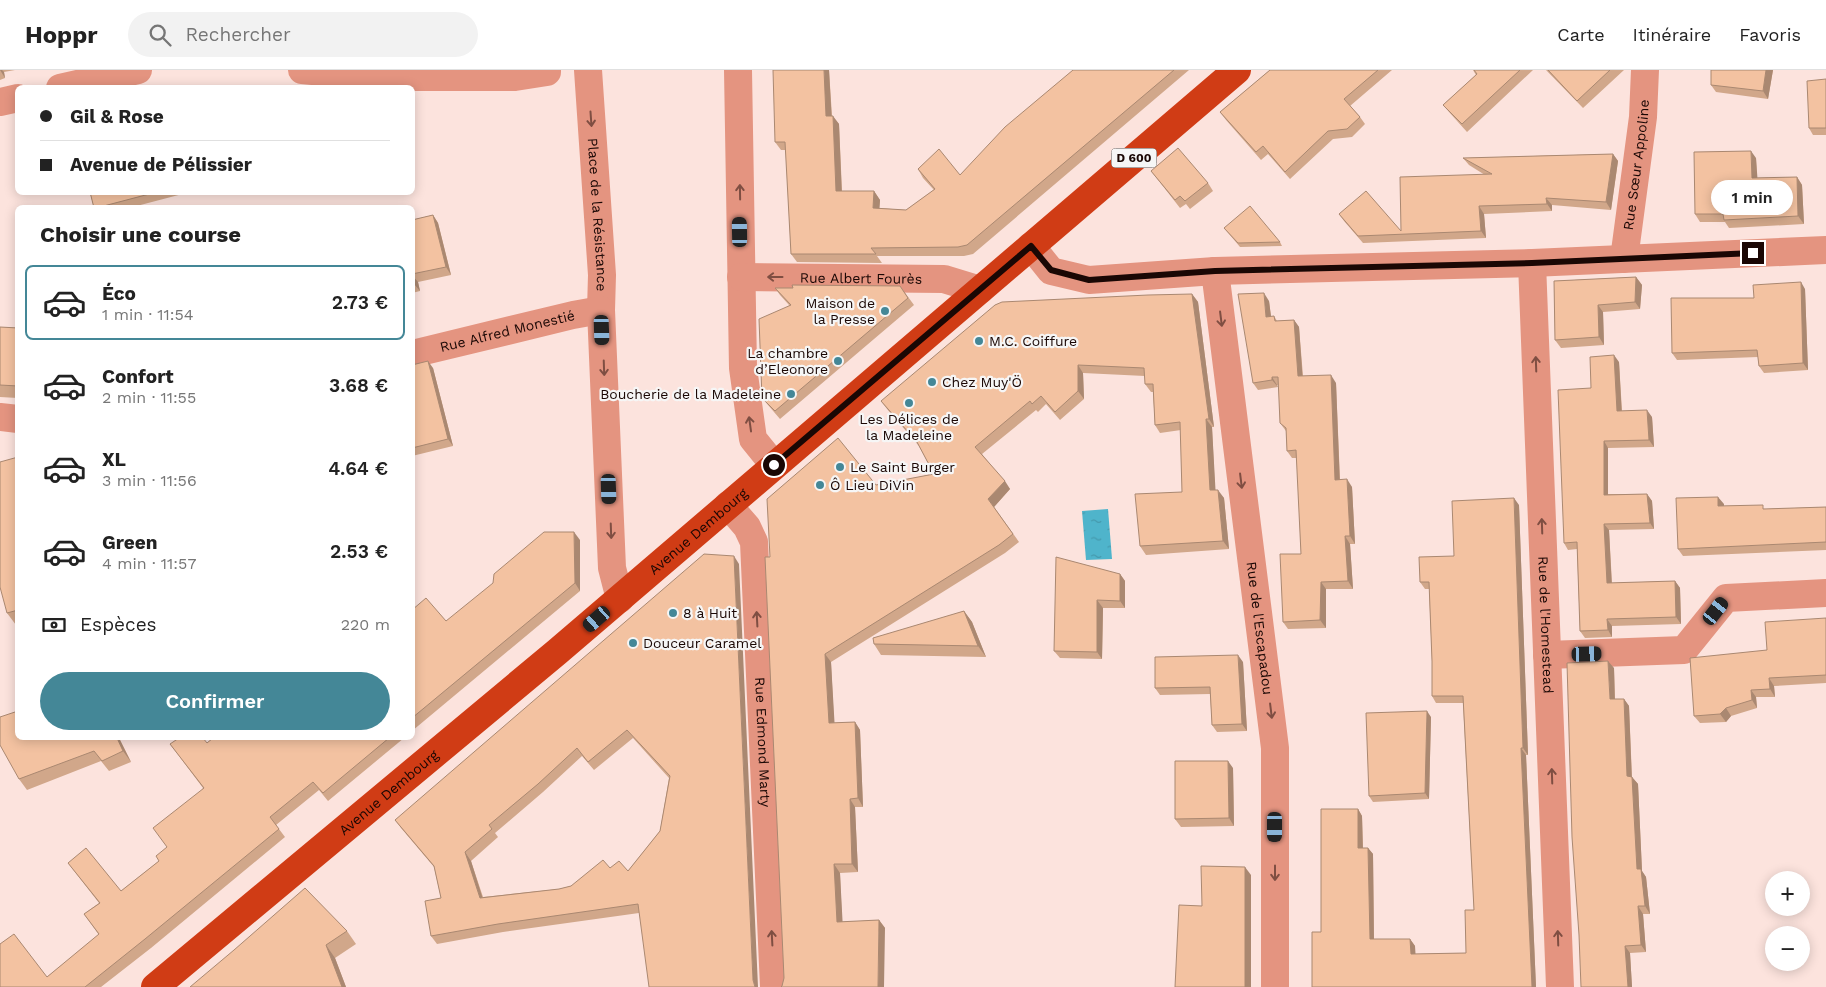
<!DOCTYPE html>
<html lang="fr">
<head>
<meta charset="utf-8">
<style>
	body { margin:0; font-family:"Work Sans",sans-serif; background:#f2f2f2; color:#222; height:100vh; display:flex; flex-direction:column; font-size:19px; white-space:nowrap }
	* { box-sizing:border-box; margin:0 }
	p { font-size:16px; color:#767676 }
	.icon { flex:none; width:28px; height:28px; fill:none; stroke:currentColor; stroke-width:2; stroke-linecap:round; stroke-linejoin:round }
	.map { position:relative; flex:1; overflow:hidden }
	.sheet { position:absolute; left:15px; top:135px; width:400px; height:535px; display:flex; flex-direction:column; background:#fff; border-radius:8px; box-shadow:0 2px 12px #0003 }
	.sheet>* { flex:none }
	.banner { position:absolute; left:15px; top:15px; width:400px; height:110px; border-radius:8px; box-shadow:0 2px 12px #0003; display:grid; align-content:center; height:110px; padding:0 25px; background:#fff }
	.controls { position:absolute; left:1765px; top:801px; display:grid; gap:10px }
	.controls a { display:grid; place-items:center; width:45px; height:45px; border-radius:50%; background:#fff; box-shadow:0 2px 12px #0003; font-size:25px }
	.end { position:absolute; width:22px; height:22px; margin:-11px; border:6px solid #1a0704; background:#fff; box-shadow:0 0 0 2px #fff }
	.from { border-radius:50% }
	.bubble { position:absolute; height:35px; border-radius:18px; background:#fff; box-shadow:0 2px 12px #0003; font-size:16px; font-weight:600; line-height:35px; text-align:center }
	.car { position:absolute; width:15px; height:30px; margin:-15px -8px; border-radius:6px; box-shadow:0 0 4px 1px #0007; background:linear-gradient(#222 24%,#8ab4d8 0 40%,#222 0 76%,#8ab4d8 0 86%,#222 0) }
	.banner b { display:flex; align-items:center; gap:18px; height:48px; font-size:19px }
	.banner b+b { border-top:1px solid #e0e0e0 }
	.banner i { width:12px; height:12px; background:#222 }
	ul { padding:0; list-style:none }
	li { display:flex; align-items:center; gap:15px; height:75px; margin:0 10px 8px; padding:0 15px; border:2px solid transparent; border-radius:8px }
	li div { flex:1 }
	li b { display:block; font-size:19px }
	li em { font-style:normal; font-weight:600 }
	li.on { border-color:#448797 }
	li>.icon { width:45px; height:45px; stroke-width:1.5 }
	h2 { padding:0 25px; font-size:22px; line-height:60px }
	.pay { display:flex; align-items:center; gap:12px; height:55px; padding:0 25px; font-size:19px }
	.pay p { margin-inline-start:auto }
	.button { display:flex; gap:10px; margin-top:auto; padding:10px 25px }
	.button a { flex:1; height:58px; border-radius:30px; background:#448797; color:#fff; font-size:20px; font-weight:600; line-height:58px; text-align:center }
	header { display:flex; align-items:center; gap:30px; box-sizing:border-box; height:70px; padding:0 25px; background:#fff; border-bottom:1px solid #e0e0e0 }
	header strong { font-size:24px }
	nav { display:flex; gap:28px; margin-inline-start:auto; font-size:18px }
	.search { width:350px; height:45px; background:#f2f2f2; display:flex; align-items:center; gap:12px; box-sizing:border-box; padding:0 18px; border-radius:28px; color:#767676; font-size:19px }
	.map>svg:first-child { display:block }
	.water { fill:url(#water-ripples) }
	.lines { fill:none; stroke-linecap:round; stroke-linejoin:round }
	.minor { stroke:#e49480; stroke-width:28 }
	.major { stroke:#d03c15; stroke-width:28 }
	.wall { fill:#d1a78a; fill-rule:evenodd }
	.shaded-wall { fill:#aa8871 }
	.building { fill:#f3c2a1; stroke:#aa8871; fill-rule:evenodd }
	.oneway { stroke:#7f4e42 }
	.route { stroke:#1a0704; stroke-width:6 }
	.poi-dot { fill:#448797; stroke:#f6f6f6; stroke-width:2 }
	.labels { text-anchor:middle; stroke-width:4.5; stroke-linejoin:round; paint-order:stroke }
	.shield { fill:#f6f6f6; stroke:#5c4f4d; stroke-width:1 }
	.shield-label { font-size:12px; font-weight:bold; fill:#1a0704 }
	.street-label { font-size:14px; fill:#1a0704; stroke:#f6f6f6 }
	.poi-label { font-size:14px; fill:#1a0704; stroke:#f6f6f6; text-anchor:start }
</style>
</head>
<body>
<header>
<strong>Hoppr</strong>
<div class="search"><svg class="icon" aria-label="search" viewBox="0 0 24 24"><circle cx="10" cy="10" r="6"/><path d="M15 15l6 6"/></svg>Rechercher</div>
<nav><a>Carte</a><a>Itinéraire</a><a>Favoris</a></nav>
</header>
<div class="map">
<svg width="1826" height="917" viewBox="0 0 1826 917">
	<defs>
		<pattern id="water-ripples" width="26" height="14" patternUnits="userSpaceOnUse" patternTransform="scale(1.25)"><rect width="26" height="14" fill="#4fb4cb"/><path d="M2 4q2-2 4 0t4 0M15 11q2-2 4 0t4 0" fill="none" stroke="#4499ad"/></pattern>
	</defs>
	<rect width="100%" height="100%" fill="#fce3dd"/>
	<path class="water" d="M1108,439L1112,489L1086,490L1082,441Z"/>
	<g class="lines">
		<g class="minor">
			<path d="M302,0L377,7H515L547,2V0"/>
			<path id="s1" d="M588,0L602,205L601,240L612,498L620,529"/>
			<path d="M738,0L743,298L753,369L774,395"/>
			<path d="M60,18L138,0"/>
			<path d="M0,32L18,28"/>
			<path d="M1031,176L1051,201L1089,210L1215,201L1532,193L1826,180"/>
			<path id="s2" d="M1624,189L1643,47L1645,0"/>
			<path id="s3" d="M1532,193L1560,917"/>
			<path id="s4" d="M1215,201L1275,678V917"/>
			<path id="s5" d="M741,207L944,209L980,220"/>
			<path id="s6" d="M412,284L573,245L601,240"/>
			<path d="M0,347L18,349"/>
			<path id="s7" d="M728,435L747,457L754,472L774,917"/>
			<path d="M1547,585L1684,580L1726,528L1826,523"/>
		</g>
		<path class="major" id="s8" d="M155,917L557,582L1237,0"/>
	</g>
	<path class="wall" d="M0,0H15L4,2L5,8L0,10Z
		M829,0L832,46L839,54L842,121H874L880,130L879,138L906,140L934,120L923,108L918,99L960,105L1073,0H1189L973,184L964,186H877L882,193L797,192L791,184L786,80H781L775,72Z
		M1270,0H1392L1350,36L1360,47L1365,54L1352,67L1333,69L1290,109L1268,84L1261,90L1226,50L1220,42Z
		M1473,0H1533L1467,62L1449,42L1443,35L1476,5Z
		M1546,0H1624L1583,38Z
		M1773,0L1768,29L1716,22L1711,15Z
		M1826,9V65H1813L1809,58Z
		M1613,84L1618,91L1611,140L1552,135V141L1484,144L1486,168L1363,173L1344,151L1339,144L1401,161L1485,105L1469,95L1463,88Z
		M1756,88L1757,108L1797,107L1802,115L1804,154L1729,158L1725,152H1700L1695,144Z
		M1151,101L1208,113L1213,121L1190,139L1186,134L1180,138Z
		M90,122H190L129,138H94Z
		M433,145L438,153L451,205L418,212L420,221L412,223V150Z
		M1224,158L1280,172L1282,176L1240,177Z
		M1636,207L1642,215L1640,239L1603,242L1604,275L1561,278L1555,270L1554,211Z
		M900,216L914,235L780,349L762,328L789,235L780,225L775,218Z
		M1805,219L1808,300L1764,303L1759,296L1758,287L1677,290L1672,283L1754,228Z
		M1192,224L1198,232L1214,357H1212L1215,420L1224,428L1229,479L1146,485L1140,476L1182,422L1181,360L1160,363L1155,355L1153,322H1151L1145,314V306L1083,303L1084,329L1060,350L1046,334L1038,342L1036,340L982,384L1010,419L994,437L1019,472L1005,483L831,592L834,653L855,652L860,660L863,737H855L858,802L840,803L842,852L879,850L885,858L782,916L784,908L770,487L876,415L934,404L919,376L887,339L881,331Z
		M1269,231L1271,247L1274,246L1277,251L1294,250L1299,257L1303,306L1336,313L1340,410L1352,417L1355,474H1350L1353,519H1326V558L1288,559L1283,552L1301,484L1297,388H1292L1287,381L1286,361L1280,353L1279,315H1277L1278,317L1258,320L1253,313Z
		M0,257L18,258V328L0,327Z
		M1619,292L1622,341L1652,347L1654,377L1608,378V424H1647L1652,431L1654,459L1609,460L1612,513L1675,511L1680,518L1681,554L1612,556V567L1585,568L1580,561L1577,479L1568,480L1564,473L1591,318Z
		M412,295L433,298L453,376L412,386Z
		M18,387V555H16L7,543Z
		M1724,434V436L1766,439L1826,437V480L1683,486L1678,479Z
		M1519,435L1528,685H1526L1536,917H1312L1321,862L1358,739L1362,746L1363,778H1368L1373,784L1374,869H1410L1415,876V884L1466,883L1474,840L1463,633H1436L1432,626V591L1429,519H1425L1420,512Z
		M580,470V521L412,661V540L446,551Z
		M739,494L639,843L503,862L437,874L431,866L441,828L434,797L401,758L395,750ZM633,668L669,708L660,761L628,801L610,798L571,816L559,819L483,827L471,791L498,767L495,763L543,722L582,686L594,700Z
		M1120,504L1125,511V538H1103L1102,589L1060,588L1054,581Z
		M964,541L972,552L986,587L881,585L874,574Z
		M1826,548V613L1774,616L1775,627H1756L1757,638L1731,646L1726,652L1700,653L1694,646L1767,580Z
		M1243,592L1247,661L1217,662L1212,655L1210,624L1160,625L1155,618Z
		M1614,598L1615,629H1624L1629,636L1632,707L1638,714L1642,801L1646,807L1650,844H1643L1646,882L1630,883L1632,917H1581Z
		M1431,647L1429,729L1373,732L1369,726Z
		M18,668H119L131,692L109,701L101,691L27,720L19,709Z
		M213,668H404L328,731L319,720L276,755L285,767L151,878L101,917H0L47,907L99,865L84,844L99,833L68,793L121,821L159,791L203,718L170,674L207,673Z
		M1233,698L1234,756L1181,757L1175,749Z
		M347,861L356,874L335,888L346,917H190Z"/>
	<path class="shaded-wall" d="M0,0H2L4,2L5,8Z
		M824,0H829L832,54L826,46Z
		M1766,0H1773L1768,29L1763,21Z
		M833,46L839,54L842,129L836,121Z
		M1751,81L1756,88L1758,116L1752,108Z
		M1613,84L1618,91L1611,140L1606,132Z
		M1797,107L1802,115L1804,154L1798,146Z
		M874,121L880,130L879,146L873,138Z
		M1546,128L1552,135V141L1547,134Z
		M1479,136L1484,144L1486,168L1481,161Z
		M433,145L438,153L451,205L446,197Z
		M412,205L418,212L420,221L414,214Z
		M1636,207L1642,215L1640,239L1635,232Z
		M1801,212L1805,219L1808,300L1803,293Z
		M1264,223L1269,231L1272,254L1266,247Z
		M1192,224L1198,232L1214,357L1209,349Z
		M1598,235L1603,242L1604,275L1599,267Z
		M1294,250L1299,257L1303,314L1298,306Z
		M1614,285L1619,292L1622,348L1617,341Z
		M428,291L433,298L453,376L448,369Z
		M1078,295L1083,303L1084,329L1078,321Z
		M1331,305L1336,313L1340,417L1335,410Z
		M1272,307L1277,315L1278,317L1272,310Z
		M1647,340L1652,347L1654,377L1649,370Z
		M1206,349L1212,357L1216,429L1210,420Z
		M1604,371L1608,378V432L1604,425Z
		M1347,409L1352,417L1355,474L1350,466Z
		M1005,411L1010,419L994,437L988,429Z
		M1218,420L1224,428L1229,479L1223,471Z
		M1647,424L1652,431L1654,459L1650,453Z
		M1718,427L1724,434V444L1718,436Z
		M1514,428L1519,435L1528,685L1523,678Z
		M1604,454L1609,460L1612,520L1607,513Z
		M574,462L580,470V521L575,513Z
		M1345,466L1350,474L1353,519L1348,511Z
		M734,486L739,494L758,917H755L753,910Z
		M1120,504L1125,511V538L1120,531Z
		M1675,511L1680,518L1681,554L1676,547Z
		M1321,512L1326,519V558L1320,550Z
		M1097,530L1103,538L1102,589L1097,582Z
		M964,541L972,552L986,587L978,576Z
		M1607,549L1612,556V567L1608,560Z
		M825,584L831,592L835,661L829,653Z
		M1238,585L1243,592L1247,661L1242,654Z
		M1608,591L1614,598L1615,637L1610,629Z
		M1769,608L1774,616L1775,627L1770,619Z
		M1751,620L1756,627L1757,638L1752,630Z
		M1624,629L1629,636L1632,714L1627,706Z
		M1726,638L1731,646L1726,652L1720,644Z
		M1427,641L1431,647L1429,729L1425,723Z
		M855,652L860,660L863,737L858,728Z
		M117,668H119L131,692L123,681Z
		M1521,678L1526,685L1536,917H1532Z
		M1228,691L1233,698L1234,756L1229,748Z
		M1632,707L1638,714L1642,801L1646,807L1650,844L1645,836L1637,799Z
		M850,729L855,737L858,802L852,794Z
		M1358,739L1362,746L1363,785L1358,778Z
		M1368,778L1373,784L1374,875L1370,869Z
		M465,782L471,791L485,836L480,828Z
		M834,794L840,803L843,860L837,852Z
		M1245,797L1251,805V917H1245Z
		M1638,836L1643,844L1646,882L1641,875Z
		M879,850L885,858L884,917H878Z
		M1410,869L1415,876L1416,891L1411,884Z
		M326,875L335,888L346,917H342Z
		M1625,876L1630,883L1632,917H1628Z"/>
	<path class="building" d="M773,0H824L826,46H833L836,121H874L873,138L906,140L935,119L918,99L939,79L960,105L1005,57L1073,0H1174L967,175L958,177L871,178L876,184H791L785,72H775Z
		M1270,0H1378L1344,29L1360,47L1347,59L1328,61L1285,102L1263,76L1256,82L1220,42Z
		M1474,0H1520L1462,54L1443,35L1477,4Z
		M1548,0H1610L1577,31Z
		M1711,0H1766L1763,21L1711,15Z
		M1826,9V58H1809L1807,11Z
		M1178,78L1208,113L1185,131L1180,126L1175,130L1151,101Z
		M1751,81L1752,108L1797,107L1798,146L1724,150L1723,144H1695L1694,82Z
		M1613,84L1606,132L1546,128L1547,134L1479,136L1481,161L1358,166L1339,144L1366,121L1401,161L1400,107L1492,104L1463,88Z
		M90,122H157L96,138H94Z
		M1250,136L1280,172L1238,173L1224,158Z
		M433,145L446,197L412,204V150Z
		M412,205L414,214H412Z
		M1636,207L1635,232L1598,235L1599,267L1555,270L1554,211Z
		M1801,212L1803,293L1759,296L1757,280L1672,283L1671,228H1754L1753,215Z
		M792,215L900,216L908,228L775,341L762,328L759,249L791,235L775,218H793Z
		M1264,223L1266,247L1274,246L1275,251L1294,250L1298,306L1331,305L1335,410L1347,409L1350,466H1345L1348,511L1321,512L1320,550L1283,552L1280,484H1301L1296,380L1287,381L1286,358L1280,353L1278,307H1272V310L1253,313L1238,224Z
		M1192,224L1209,349H1206L1210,420H1218L1223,471L1140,476L1135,424L1182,422L1180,352L1155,355L1153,314H1145L1144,298L1078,295V321L1055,342L1041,326L1032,334L1030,331L975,377L1005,411L988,429L1013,464L999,475L825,584L829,653L855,652L858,728L850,729L852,794H834L837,852L879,850L878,917H781L782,916L784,908L765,487H770L767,429L838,368L876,415L934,404L917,372L881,331L995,235L1002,232L1148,225Z
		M0,257L18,258V316L0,315Z
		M1614,285L1617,341L1647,340L1649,370L1604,371V425L1647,424L1650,453L1604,454L1607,513L1675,511L1676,547L1607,549L1608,560L1580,561L1577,472L1564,473L1558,320L1591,318L1590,287Z
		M428,291L448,369L412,378V295Z
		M18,387V540L7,543L0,517V392Z
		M1718,427V436L1763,435V439L1826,437V472L1678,479L1676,428Z
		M1514,428L1523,678H1521L1532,917H1312V862H1321V739H1358V778H1368L1370,869H1410L1411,884L1466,883L1465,840H1474L1463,626H1432V591L1429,512H1420L1419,487L1454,486L1452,431Z
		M544,462H574L575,513L412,648V540L426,528L446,551L493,513L494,504Z
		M704,484L734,486L753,910L755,917H649L638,834L498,854L431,866L425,831L441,828L434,796L395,750ZM627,660L670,706L660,761L628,801L619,791L610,798L603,790L571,816L559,819L480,828L465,782L492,759L489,755L538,714L577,678L588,692Z
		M1056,487L1120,504V531L1097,530V582L1054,581Z
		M964,541L978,576L874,574L873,568Z
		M1826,548V605L1769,608L1770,619L1751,620L1752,630L1726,638L1720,644L1694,646L1690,588L1767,580L1765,552Z
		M1238,585L1242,654L1212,655L1210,617L1155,618V587Z
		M1608,591L1610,629H1624L1627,706L1632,707L1637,799H1641L1645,836H1638L1641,875L1625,876L1628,917H1581L1579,865L1572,767L1567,593Z
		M18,641V668H117L123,681L102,691L94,681L19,709L0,675V647Z
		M1427,641L1425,723L1369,726L1366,643Z
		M179,668H203L207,673L213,668H389L323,723L313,712L270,747L279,759L145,869L85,917H0V874L14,864L47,907L99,864L84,844L100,833L68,793L86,778L121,821L159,791L156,786L167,777L153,758L204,718L170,674Z
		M1175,691H1228L1229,748L1175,749Z
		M1201,796L1245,797V917H1175L1179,835L1202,836Z
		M305,818L347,861L326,875L342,917H190L234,880Z"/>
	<defs><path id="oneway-shaft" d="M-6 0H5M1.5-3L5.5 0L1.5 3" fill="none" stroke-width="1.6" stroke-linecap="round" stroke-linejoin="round" transform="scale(1.25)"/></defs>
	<g class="oneway">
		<use href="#oneway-shaft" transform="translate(591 49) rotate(86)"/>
		<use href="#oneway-shaft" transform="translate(740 122) rotate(-91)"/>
		<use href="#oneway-shaft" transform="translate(775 207) rotate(-180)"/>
		<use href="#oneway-shaft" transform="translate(1221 249) rotate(83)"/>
		<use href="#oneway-shaft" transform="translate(1536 294) rotate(-92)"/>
		<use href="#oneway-shaft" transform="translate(604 298) rotate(88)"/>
		<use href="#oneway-shaft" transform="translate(750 354) rotate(-98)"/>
		<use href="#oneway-shaft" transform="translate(1241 411) rotate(83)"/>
		<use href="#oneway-shaft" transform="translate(1542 456) rotate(-92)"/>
		<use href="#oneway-shaft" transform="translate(611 461) rotate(88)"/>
		<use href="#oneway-shaft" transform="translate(757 549) rotate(-93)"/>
		<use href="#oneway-shaft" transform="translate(1271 641) rotate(83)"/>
		<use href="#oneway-shaft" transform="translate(1552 706) rotate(-92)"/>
		<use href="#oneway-shaft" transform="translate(1275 803) rotate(90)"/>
		<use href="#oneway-shaft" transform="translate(772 868) rotate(-93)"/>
		<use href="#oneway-shaft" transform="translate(1558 868) rotate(-92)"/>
	</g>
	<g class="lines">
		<path class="route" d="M774,395L1031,176L1051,200L1089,210L1215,201L1532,193L1753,183"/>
	</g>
	<g class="poi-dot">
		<circle cx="885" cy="241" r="5"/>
		<circle cx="979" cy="271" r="5"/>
		<circle cx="838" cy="291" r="5"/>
		<circle cx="932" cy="312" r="5"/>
		<circle cx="791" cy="324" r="5"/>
		<circle cx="909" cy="333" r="5"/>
		<circle cx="840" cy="397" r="5"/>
		<circle cx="820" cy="415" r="5"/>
		<circle cx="673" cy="543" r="5"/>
		<circle cx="633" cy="573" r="5"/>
	</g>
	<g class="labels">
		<rect class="shield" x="1111.5" y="78.5" width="45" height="19" rx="4"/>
		<g class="shield-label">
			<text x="1134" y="92">D 600</text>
		</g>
		<g class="street-label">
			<text dy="5" stroke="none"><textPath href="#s2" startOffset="95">Rue Sœur Appoline</textPath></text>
			<text dy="5" stroke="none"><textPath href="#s1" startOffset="145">Place de la Résistance</textPath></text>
			<text dy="5" stroke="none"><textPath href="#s5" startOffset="120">Rue Albert Fourès</textPath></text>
			<text dy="5" stroke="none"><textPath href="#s6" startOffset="98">Rue Alfred Monestié</textPath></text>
			<text dy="5" stroke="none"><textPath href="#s8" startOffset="709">Avenue Dembourg</textPath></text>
			<text dy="5" stroke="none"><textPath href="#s3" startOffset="362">Rue de l'Homestead</textPath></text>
			<text dy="5" stroke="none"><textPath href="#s4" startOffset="360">Rue de l'Escapadou</textPath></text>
			<text dy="5" stroke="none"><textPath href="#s7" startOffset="246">Rue Edmond Marty</textPath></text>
			<text dy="5" stroke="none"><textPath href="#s8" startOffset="304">Avenue Dembourg</textPath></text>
		</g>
		<g class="poi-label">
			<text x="875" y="238" text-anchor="end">Maison de<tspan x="875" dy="16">la Presse</tspan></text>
			<text x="989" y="276">M.C. Coiffure</text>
			<text x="828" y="288" text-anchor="end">La chambre<tspan x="828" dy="16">d’Eleonore</tspan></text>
			<text x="942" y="317">Chez Muy'Ö</text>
			<text x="781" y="329" text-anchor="end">Boucherie de la Madeleine</text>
			<text x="909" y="354" text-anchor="middle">Les Délices de<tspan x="909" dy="16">la Madeleine</tspan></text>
			<text x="850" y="402">Le Saint Burger</text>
			<text x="830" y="420">Ô Lieu DiVin</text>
			<text x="683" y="548">8 à Huit</text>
			<text x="643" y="578">Douceur Caramel</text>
		</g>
	</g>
</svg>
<div class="controls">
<a>+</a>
<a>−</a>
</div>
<i class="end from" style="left:774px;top:395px"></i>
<i class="end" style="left:1753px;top:183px"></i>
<div class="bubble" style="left:1711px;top:110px;width:82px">1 min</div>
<i class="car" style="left:740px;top:162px;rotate:359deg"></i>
<i class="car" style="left:602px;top:260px;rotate:178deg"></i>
<i class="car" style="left:609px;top:419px;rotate:178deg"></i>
<i class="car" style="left:1716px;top:541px;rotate:38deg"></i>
<i class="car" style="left:597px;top:549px;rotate:229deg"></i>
<i class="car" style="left:1587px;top:584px;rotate:88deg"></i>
<i class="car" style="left:1275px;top:757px;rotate:180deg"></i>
<div class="banner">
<b><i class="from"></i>Gil &amp; Rose</b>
<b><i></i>Avenue de Pélissier</b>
</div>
<section class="sheet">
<h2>Choisir une course</h2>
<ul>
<li class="on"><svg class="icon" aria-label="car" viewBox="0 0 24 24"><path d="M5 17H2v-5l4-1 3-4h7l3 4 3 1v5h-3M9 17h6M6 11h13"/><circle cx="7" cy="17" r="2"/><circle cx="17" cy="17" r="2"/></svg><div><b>Éco</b><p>1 min · 11:54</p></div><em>2.73 €</em></li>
<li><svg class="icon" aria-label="car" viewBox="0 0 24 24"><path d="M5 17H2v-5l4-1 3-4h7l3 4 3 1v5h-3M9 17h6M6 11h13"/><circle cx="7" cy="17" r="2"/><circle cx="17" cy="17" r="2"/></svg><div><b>Confort</b><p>2 min · 11:55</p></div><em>3.68 €</em></li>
<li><svg class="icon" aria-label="car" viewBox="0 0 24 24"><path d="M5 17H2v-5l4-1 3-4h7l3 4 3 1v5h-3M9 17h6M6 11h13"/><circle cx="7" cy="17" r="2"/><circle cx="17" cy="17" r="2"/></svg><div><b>XL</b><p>3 min · 11:56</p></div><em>4.64 €</em></li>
<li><svg class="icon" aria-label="car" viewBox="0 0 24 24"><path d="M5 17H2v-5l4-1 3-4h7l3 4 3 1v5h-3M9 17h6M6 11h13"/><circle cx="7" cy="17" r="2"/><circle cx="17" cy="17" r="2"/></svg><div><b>Green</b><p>4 min · 11:57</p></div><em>2.53 €</em></li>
</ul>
<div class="pay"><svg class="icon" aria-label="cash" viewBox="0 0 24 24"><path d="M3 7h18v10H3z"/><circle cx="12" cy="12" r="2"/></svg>Espèces<p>220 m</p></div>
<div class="button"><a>Confirmer</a></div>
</section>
</div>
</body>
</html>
